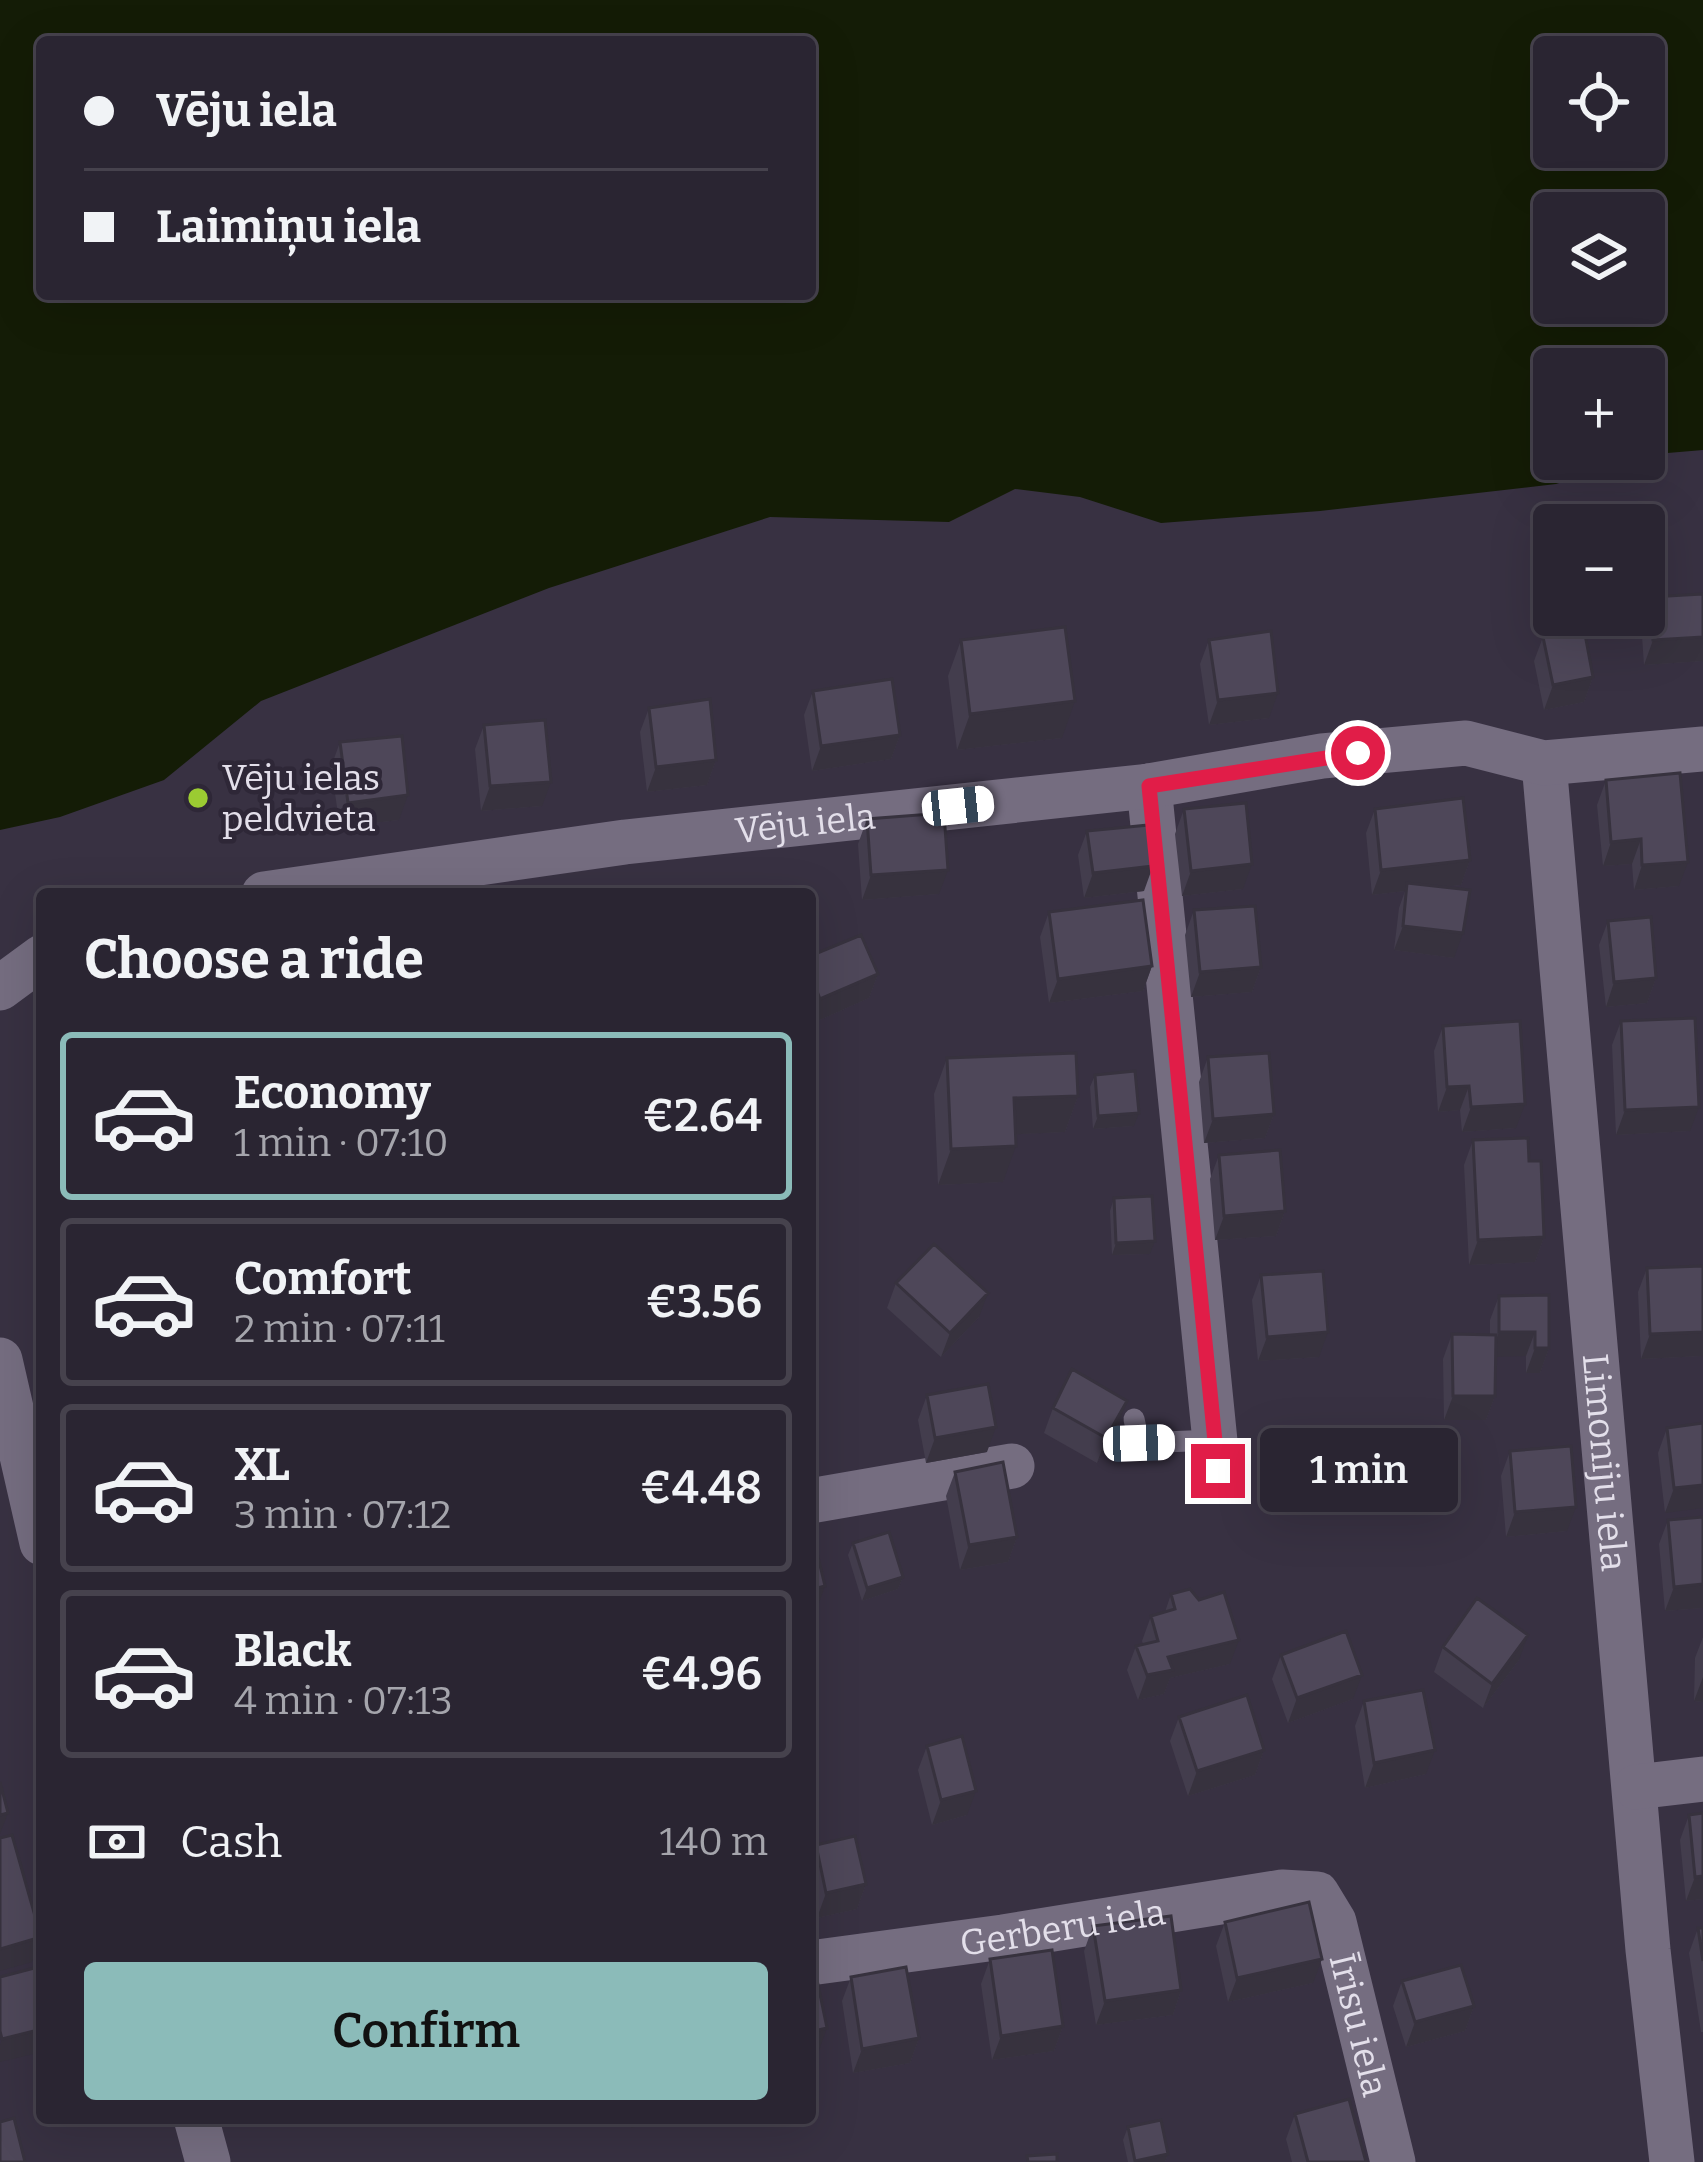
<!DOCTYPE html>
<html lang="en">
<head>
<meta charset="utf-8">
<style>
	body { margin:0; font-family:Bitter,serif; background:#36313e; color:#f1f3f6; height:100vh; display:flex; flex-direction:column; font-size:45px; white-space:nowrap }
	* { box-sizing:border-box; margin:0 }
	p { font-size:39px; color:#a5a5ac }
	.icon { flex:none; width:66px; height:66px; fill:none; stroke:currentColor; stroke-width:2; stroke-linecap:round; stroke-linejoin:round }
	.map { position:relative; flex:1; overflow:hidden }
	.details { position:absolute; left:36px; top:888px; width:780px; height:1236px; display:flex; flex-direction:column; background:#2a2532; border-radius:12px; box-shadow:0 12px 48px #0002,0 0 0 3px #46424d }
	.details>* { flex:none }
	.hud { position:absolute; left:36px; top:36px; width:780px; height:264px; border-radius:12px; box-shadow:0 12px 48px #0002,0 0 0 3px #46424d; display:grid; align-content:center; height:264px; padding:0 48px; background:#2a2532 }
	.tools { position:absolute; left:1533px; top:36px; display:grid; gap:24px }
	.tools a { display:grid; place-items:center; width:132px; height:132px; border-radius:12px; background:#2a2532; box-shadow:0 12px 48px #0002,0 0 0 3px #46424d; font-size:60px }
	.end { position:absolute; width:54px; height:54px; margin:-27px; border:15px solid #e11d48; background:#fff; box-shadow:0 0 0 6px #fff }
	.from { border-radius:50% }
	.bubble { position:absolute; height:84px; border-radius:12px; background:#2a2532; box-shadow:0 12px 48px #0002,0 0 0 3px #46424d; font-size:39px; font-weight:600; line-height:84px; text-align:center }
	.car { position:absolute; width:36px; height:72px; margin:-36px -18px; border-radius:15px; box-shadow:0 0 9px 3px #0007; background:linear-gradient(#fff 24%,#345 0 40%,#fff 0 76%,#345 0 86%,#fff 0) }
	.hud b { display:flex; align-items:center; gap:42px; height:114px; font-size:45px }
	.hud b+b { border-top:3px solid #46424d }
	.hud i { width:30px; height:30px; background:#f1f3f6 }
	ul { padding:0; list-style:none }
	li { display:flex; align-items:center; gap:36px; height:168px; margin:0 24px 18px; padding:0 24px; border:6px solid #46424d; border-radius:12px }
	li div { flex:1 }
	li b { display:block; font-size:45px }
	li em { font-style:normal; font-weight:600 }
	li.active { border-color:#8bbbb9 }
	li>.icon { width:108px; height:108px; stroke-width:1.5 }
	h2 { padding:0 48px; font-size:54px; line-height:144px }
	.pay { display:flex; align-items:center; gap:30px; height:132px; padding:0 48px; font-size:45px }
	.pay p { margin-inline-start:auto }
	.cta { display:flex; gap:24px; margin-top:auto; padding:24px 48px }
	.cta a { flex:1; height:138px; border-radius:12px; background:#8bbbb9; color:#111; font-size:48px; font-weight:600; line-height:138px; text-align:center }
	.map>svg:first-child { display:block }
	.water { fill:#141c06; fill-rule:evenodd }
	.lines { fill:none; stroke-linecap:round; stroke-linejoin:round }
	.service { stroke:#756d80; stroke-width:21 }
	.minor { stroke:#756d80; stroke-width:45 }
	.wall { fill:#433d4d }
	.shaded-wall { fill:#37323e }
	.building { fill:#4e4759; stroke:#37323e; stroke-width:3 }
	.route { stroke:#e11d48; stroke-width:15 }
	.poi-dot { fill:#9bcb32; stroke:#2e2737; stroke-width:4.5 }
	.labels { text-anchor:middle; stroke-width:9; stroke-linejoin:round; paint-order:stroke }
	.poi-label { font-size:36px; fill:#e3dfea; stroke:#2e2737; text-anchor:start }
	.street-label { font-size:36px; fill:#e3dfea; stroke:#2e2737 }
</style>
</head>
<body>
<div class="map">
<svg width="1703" height="2162" viewBox="0 0 1703 2162">
	<rect width="100%" height="100%" fill="#383142"/>
	<path class="water" d="M0,0H1703V450L1644,455V369H1554V459H1633L1556,484L1320,511L1161,523L1080,497L1015,489L949,522L770,517L549,588L261,701L164,780L60,817L0,830ZM42,42H810V294H42ZM1554,57H1644V147H1554ZM1554,213H1644V303H1554Z"/>
	<g class="lines">
		<path class="service" d="M1134,1419L1139,1443L1214,1440"/>
		<g class="minor">
			<path id="s1" d="M1544,763L1648,1950L1672,2162"/>
			<path d="M1149,786L1218,1471"/>
			<path id="s2" d="M264,894L625,842L1149,786L1322,756L1466,743L1544,763L1703,749"/>
			<path d="M0,988L42,957"/>
			<path d="M0,1360L42,1543"/>
			<path d="M810,1501L1012,1466"/>
			<path d="M1636,1787L1703,1779"/>
			<path id="s3" d="M810,1963L1003,1937L1282,1892L1317,1894L1334,1922L1393,2162"/>
			<path d="M196,2118L208,2162"/>
		</g>
	</g>
	<path class="wall" d="M1703,594V661L1644,665L1641,622L1650,597Z
		M1543,637L1593,677L1584,702L1544,710L1534,661Z
		M961,640L1062,738L957,750L948,676Z
		M1209,640L1269,718L1209,725L1200,664Z
		M813,691L900,735L891,759L812,771L804,715Z
		M649,708L716,760L707,785L647,792L640,732Z
		M484,725L542,806L481,811L475,749Z
		M340,742L399,820L340,827L331,767Z
		M1606,780L1679,886L1634,890L1632,864L1603,866L1597,805Z
		M1184,809L1243,889L1182,896L1175,834Z
		M1375,809L1470,860L1461,885L1442,887L1454,958L1394,950L1399,908L1405,891L1372,895L1366,833Z
		M867,819L939,894L862,900L858,844Z
		M1087,831L1144,891L1084,898L1078,855Z
		M1194,910L1261,967L1252,992L1191,997L1185,935Z
		M1049,912L1152,966L1143,991L1049,1003L1040,937Z
		M1608,921L1656,978L1647,1003L1606,1007L1599,945Z
		M810,956L878,974L869,998L811,1024Z
		M1621,1021L1690,1131L1616,1135L1612,1045Z
		M1443,1026L1516,1128L1462,1132L1460,1110L1438,1112L1434,1051Z
		M1208,1057L1274,1114L1265,1138L1204,1143L1199,1082Z
		M947,1058L1078,1096L1065,1132L1015,1134L1003,1182L938,1185L934,1094Z
		M1095,1075L1134,1126L1093,1129L1090,1087Z
		M1473,1140L1529,1161L1544,1237L1535,1262L1469,1265L1464,1165Z
		M1219,1155L1285,1211L1276,1236L1215,1240L1210,1179Z
		M1114,1198L1150,1254L1112,1255L1110,1211Z
		M1703,1266V1356L1641,1359L1638,1292L1647,1268Z
		M1261,1275L1319,1357L1258,1361L1252,1300Z
		M896,1283L979,1317L941,1357L887,1308Z
		M1499,1296L1549,1348L1540,1373H1526V1356H1495V1396L1486,1420H1444L1443,1359L1452,1334L1490,1335V1320Z
		M927,1395L987,1452L926,1463L918,1420Z
		M1053,1408L1118,1425L1097,1463L1044,1433Z
		M1703,1423L1665,1513L1658,1453L1667,1428Z
		M1273,1443L1316,1476L1312,1488L1304,1489L1300,1503L1274,1506L1268,1455Z
		M1510,1451L1567,1531L1506,1537L1501,1476Z
		M955,1472L1017,1537L1008,1562L960,1570L946,1496Z
		M1703,1517V1608L1665,1611L1659,1544L1668,1520Z
		M853,1543L903,1577L898,1589L862,1601L848,1555Z
		M1171,1594L1230,1664L1170,1678L1164,1694L1138,1700L1127,1670L1136,1646L1143,1644L1142,1641L1151,1616L1165,1612Z
		M1703,1637V1702L1694,1701L1695,1658Z
		M1443,1647L1519,1660L1483,1708L1434,1672Z
		M1281,1655L1353,1699L1288,1723L1272,1679Z
		M1364,1701L1426,1774L1365,1788L1355,1726Z
		M1179,1717L1264,1750L1255,1775L1188,1796L1170,1741Z
		M927,1746L967,1815L932,1825L918,1770Z
		M1689,1815L1703,1899L1686,1901L1680,1840Z
		M816,1845L866,1884L857,1909L817,1918L810,1884V1860Z
		M1225,1922L1313,1983L1228,2002L1216,1946Z
		M1093,1926L1181,1990L1173,2015L1096,2025L1084,1951Z
		M1698,1928H1703V2032H1701L1689,1953Z
		M990,1959L1063,2026L1054,2051L992,2060L981,1984Z
		M851,1977L919,2038L910,2063L853,2073L842,2001Z
		M1402,1981L1474,2006L1465,2031L1406,2047L1393,2006Z
		M1295,2114L1366,2162H1292L1286,2139Z
		M1128,2127L1168,2154L1165,2162H1128L1123,2140Z"/>
	<path class="shaded-wall" d="M1703,637V661L1644,665L1653,640Z
		M1593,677L1584,702L1544,710L1553,685Z
		M1278,693L1269,718L1209,725L1218,700Z
		M1075,701L1062,738L957,750L970,714Z
		M900,735L891,759L812,771L821,746Z
		M716,760L707,785L647,792L656,767Z
		M551,782L542,806L481,811L490,786Z
		M408,795L399,820L340,827L348,803Z
		M1641,839L1632,864L1603,866L1611,842Z
		M1470,860L1461,885L1407,891V883L1405,891L1372,895L1381,870Z
		M1688,862L1679,886L1634,890L1642,865Z
		M1252,864L1243,889L1182,896L1191,871Z
		M1153,866L1144,891L1084,898L1093,873Z
		M948,870L939,894L862,900L871,875Z
		M1403,926L1463,933L1454,958L1394,950Z
		M1152,966L1143,991L1049,1003L1058,979Z
		M1261,967L1252,992L1191,997L1200,972Z
		M878,974L869,998L811,1024L820,999Z
		M1656,978L1647,1003L1606,1007L1614,982Z
		M1469,1086L1460,1110L1438,1112L1447,1087Z
		M1078,1096L1065,1132L1001,1135L1014,1098Z
		M1525,1104L1516,1128L1462,1132L1471,1107Z
		M1699,1107L1690,1131L1616,1135L1625,1110Z
		M1139,1113L1134,1126L1093,1129L1098,1116Z
		M1274,1114L1265,1138L1204,1143L1213,1119Z
		M1016,1146L1003,1182L938,1185L951,1149Z
		M1285,1211L1276,1236L1215,1240L1224,1216Z
		M1544,1237L1535,1262L1469,1265L1478,1240Z
		M1155,1241L1150,1254L1112,1255L1116,1243Z
		M988,1293L979,1317L941,1357L950,1333Z
		M1328,1332L1319,1357L1258,1361L1267,1337Z
		M1499,1332H1535L1526,1356L1490,1357Z
		M1703,1332V1356L1641,1359L1650,1334Z
		M1535,1348H1549L1540,1373H1526Z
		M1453,1396H1495L1486,1420H1444Z
		M1127,1401L1118,1425L1097,1463L1106,1438Z
		M996,1427L987,1452L926,1463L935,1438Z
		M1316,1476L1312,1488L1299,1490L1303,1477Z
		M1703,1485V1508L1665,1513L1674,1488Z
		M1305,1491L1300,1503L1274,1506L1278,1493Z
		M1576,1507L1567,1531L1506,1537L1515,1512Z
		M1017,1537L1008,1562L960,1570L969,1545Z
		M903,1577L898,1589L862,1601L867,1588Z
		M1703,1584V1608L1665,1611L1674,1587Z
		M825,1586L816,1611L810,1612V1590Z
		M1528,1635L1519,1660L1483,1708L1492,1684Z
		M1239,1640L1230,1664L1170,1678L1164,1694L1138,1700L1147,1675L1168,1657Z
		M1362,1675L1353,1699L1288,1723L1297,1698Z
		M1703,1677V1702L1694,1701Z
		M1264,1750L1255,1775L1188,1796L1197,1771Z
		M1435,1750L1426,1774L1365,1788L1374,1763Z
		M976,1791L967,1815L932,1825L941,1800Z
		M8,1813L0,1834V1815Z
		M1703,1876V1899L1686,1901L1695,1877Z
		M866,1884L857,1909L817,1918L826,1893Z
		M41,1937L32,1962L0,1971V1949Z
		M1322,1959L1313,1983L1228,2002L1237,1978Z
		M1181,1990L1173,2015L1096,2025L1105,2001Z
		M1474,2006L1465,2031L1406,2047L1415,2022Z
		M1063,2026L1054,2051L992,2060L1001,2036Z
		M827,2028L818,2053L810,2055V2032Z
		M42,2029V2052L0,2062V2045L2,2039Z
		M919,2038L910,2063L853,2073L862,2049Z
		M634,2118H671L631,2128Z
		M1168,2154L1165,2162H1135V2161Z"/>
	<path class="building" d="M1703,594V637L1653,640L1650,597Z
		M1065,627L1075,701L970,714L961,640Z
		M1584,629L1593,677L1553,685L1543,637Z
		M1271,631L1278,693L1218,700L1209,640Z
		M892,679L900,735L821,746L813,691Z
		M710,699L716,760L656,767L649,708Z
		M545,720L551,782L490,786L484,725Z
		M402,736L408,795L348,803L340,742Z
		M1680,773L1688,862L1642,865L1641,839L1611,842L1606,780Z
		M1463,798L1470,860L1381,870L1375,809Z
		M1246,803L1252,864L1191,871L1184,809Z
		M944,813L948,870L871,875L867,819Z
		M1149,825L1153,866L1093,873L1087,831Z
		M1407,883L1470,890L1463,933L1403,926Z
		M1143,900L1152,966L1058,979L1049,912Z
		M1255,906L1261,967L1200,972L1194,910Z
		M1651,917L1656,978L1614,982L1608,921Z
		M861,935L878,974L820,999L810,973V956Z
		M1695,1018L1699,1107L1625,1110L1621,1021Z
		M1520,1021L1525,1104L1471,1107L1469,1086L1447,1087L1443,1026Z
		M1076,1053L1078,1096L1014,1098L1016,1146L951,1149L947,1058Z
		M1269,1053L1274,1114L1213,1119L1208,1057Z
		M1135,1071L1139,1113L1098,1116L1095,1075Z
		M1528,1138L1529,1161H1541L1544,1237L1478,1240L1473,1140Z
		M1280,1150L1285,1211L1224,1216L1219,1155Z
		M1152,1196L1155,1241L1116,1243L1114,1198Z
		M934,1244L988,1293L950,1333L896,1283Z
		M1703,1266V1332L1650,1334L1647,1268Z
		M1323,1271L1328,1332L1267,1337L1261,1275Z
		M1549,1295V1348H1535V1332H1499V1296Z
		M1452,1334L1496,1335L1495,1396H1453Z
		M1072,1369L1127,1401L1106,1438L1053,1408Z
		M988,1384L996,1427L935,1438L927,1395Z
		M1703,1423V1485L1674,1488L1667,1428Z
		M1313,1439L1316,1476L1303,1477L1305,1491L1278,1493L1273,1443Z
		M1571,1446L1576,1507L1515,1512L1510,1451Z
		M1003,1462L1017,1537L969,1545L955,1472Z
		M1703,1517V1584L1674,1587L1668,1520Z
		M810,1524L825,1586L810,1590Z
		M889,1532L903,1577L867,1588L853,1543Z
		M1190,1589L1199,1600L1224,1592L1239,1640L1168,1657L1173,1670L1147,1675L1136,1646L1158,1641L1151,1616L1175,1609L1171,1594Z
		M1477,1598L1528,1635L1492,1684L1443,1647Z
		M1346,1631L1362,1675L1297,1698L1281,1655Z
		M1423,1690L1435,1750L1374,1763L1364,1701Z
		M1247,1695L1264,1750L1197,1771L1179,1717Z
		M962,1736L976,1791L941,1800L927,1746Z
		M0,1782L8,1813L0,1815Z
		M1703,1813V1876L1695,1877L1689,1815Z
		M12,1835L41,1937L0,1949V1838Z
		M855,1836L866,1884L826,1893L816,1845Z
		M1309,1902L1322,1959L1237,1978L1225,1922Z
		M1171,1916L1181,1990L1105,2001L1093,1926Z
		M1698,1928H1703V1961Z
		M1052,1950L1063,2026L1001,2036L990,1959Z
		M1461,1965L1474,2006L1415,2022L1402,1981Z
		M42,1966V2029L2,2039L0,2031V1977Z
		M906,1967L919,2038L862,2049L851,1977Z
		M816,1975L827,2028L810,2032V1976Z
		M1349,2099L1366,2162H1308L1295,2114Z
		M14,2118L25,2162H0V2122Z
		M1161,2120L1168,2154L1135,2161L1128,2127Z
		M1057,2154V2162H1028L1027,2156Z"/>
	<g class="lines">
		<path class="route" d="M1218,1471L1149,786L1358,753"/>
	</g>
	<circle class="poi-dot" cx="198" cy="798" r="12"/>
	<g class="labels">
		<g class="poi-label">
			<text x="222" y="790">Vēju ielas<tspan x="222" dy="41">peldvieta</tspan></text>
		</g>
		<g class="street-label">
			<text dy="13" stroke="none"><textPath href="#s2" startOffset="546">Vēju iela</textPath></text>
			<text dy="13" stroke="none"><textPath href="#s1" startOffset="702">Limoniju iela</textPath></text>
			<text dy="13" stroke="none"><textPath href="#s3" startOffset="255">Gerberu iela</textPath></text>
			<text dy="13" stroke="none"><textPath href="#s3" startOffset="651">Īrisu iela</textPath></text>
		</g>
	</g>
</svg>
<div class="tools">
<a><svg class="icon" aria-label="locate" viewBox="0 0 24 24"><circle cx="12" cy="12" r="6"/><path d="M12 2v4M12 18v4M2 12h4M18 12h4"/></svg></a>
<a><svg class="icon" aria-label="layers" viewBox="0 0 24 24"><path d="M12 4l9 5-9 5-9-5zM3 14l9 5 9-5"/></svg></a>
<a>+</a>
<a>−</a>
</div>
<i class="end from" style="left:1358px;top:753px"></i>
<i class="end" style="left:1218px;top:1471px"></i>
<div class="bubble" style="left:1260px;top:1428px;width:198px">1 min</div>
<i class="car" style="left:958px;top:806px;rotate:84deg"></i>
<i class="car" style="left:1139px;top:1443px;rotate:88deg"></i>
<div class="hud">
<b><i class="from"></i>Vēju iela</b>
<b><i></i>Laimiņu iela</b>
</div>
<section class="details">
<h2>Choose a ride</h2>
<ul>
<li class="active"><svg class="icon" aria-label="car" viewBox="0 0 24 24"><path d="M5 17H2v-5l4-1 3-4h7l3 4 3 1v5h-3M9 17h6M6 11h13"/><circle cx="7" cy="17" r="2"/><circle cx="17" cy="17" r="2"/></svg><div><b>Economy</b><p>1 min · 07:10</p></div><em>€2.64</em></li>
<li><svg class="icon" aria-label="car" viewBox="0 0 24 24"><path d="M5 17H2v-5l4-1 3-4h7l3 4 3 1v5h-3M9 17h6M6 11h13"/><circle cx="7" cy="17" r="2"/><circle cx="17" cy="17" r="2"/></svg><div><b>Comfort</b><p>2 min · 07:11</p></div><em>€3.56</em></li>
<li><svg class="icon" aria-label="car" viewBox="0 0 24 24"><path d="M5 17H2v-5l4-1 3-4h7l3 4 3 1v5h-3M9 17h6M6 11h13"/><circle cx="7" cy="17" r="2"/><circle cx="17" cy="17" r="2"/></svg><div><b>XL</b><p>3 min · 07:12</p></div><em>€4.48</em></li>
<li><svg class="icon" aria-label="car" viewBox="0 0 24 24"><path d="M5 17H2v-5l4-1 3-4h7l3 4 3 1v5h-3M9 17h6M6 11h13"/><circle cx="7" cy="17" r="2"/><circle cx="17" cy="17" r="2"/></svg><div><b>Black</b><p>4 min · 07:13</p></div><em>€4.96</em></li>
</ul>
<div class="pay"><svg class="icon" aria-label="cash" viewBox="0 0 24 24"><path d="M3 7h18v10H3z"/><circle cx="12" cy="12" r="2"/></svg>Cash<p>140 m</p></div>
<div class="cta"><a>Confirm</a></div>
</section>
</div>
</body>
</html>
